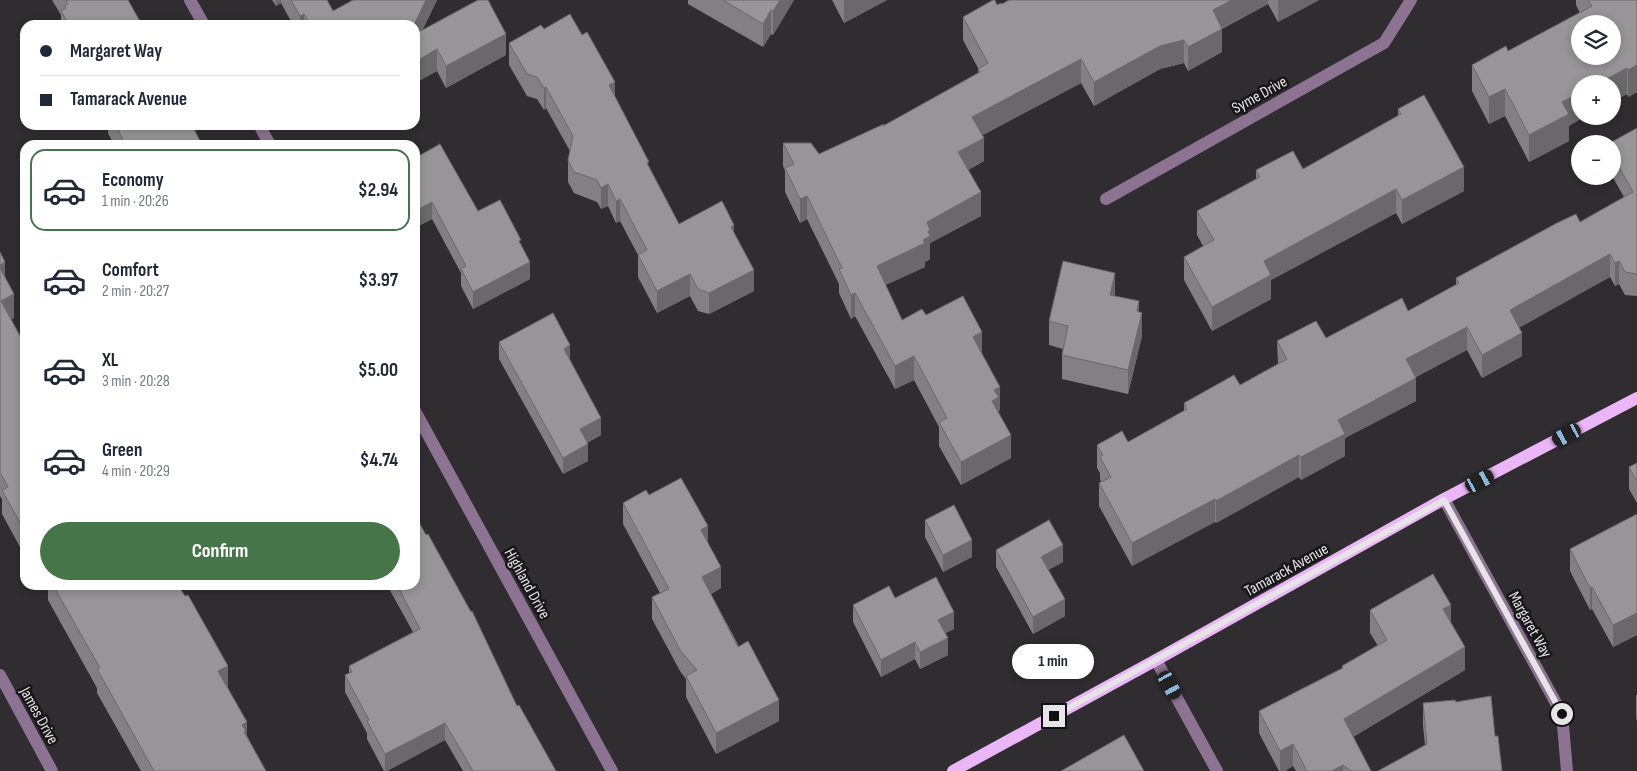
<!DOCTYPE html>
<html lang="en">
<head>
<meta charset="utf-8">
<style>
	body { margin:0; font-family:"Sofia Sans Condensed",sans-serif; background:#f2f2f3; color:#1f2937; height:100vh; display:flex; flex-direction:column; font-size:19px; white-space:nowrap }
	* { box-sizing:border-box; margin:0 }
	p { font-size:16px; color:#747a83 }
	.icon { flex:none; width:28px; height:28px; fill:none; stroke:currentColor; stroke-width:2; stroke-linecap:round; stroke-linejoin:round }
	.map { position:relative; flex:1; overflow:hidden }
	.sheet { position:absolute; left:20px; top:140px; width:400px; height:450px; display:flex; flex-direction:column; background:#fff; border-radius:15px; box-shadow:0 2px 8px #0003 }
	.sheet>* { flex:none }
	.hud { position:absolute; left:20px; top:20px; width:400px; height:110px; border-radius:15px; box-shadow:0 2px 8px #0003; display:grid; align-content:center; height:110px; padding:0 20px; background:#fff }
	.tools { position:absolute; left:1571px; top:15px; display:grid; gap:10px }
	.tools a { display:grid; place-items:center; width:50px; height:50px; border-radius:50%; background:#fff; box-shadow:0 2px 8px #0003; font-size:25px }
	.end { position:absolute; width:22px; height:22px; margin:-11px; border:6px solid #e6e4e6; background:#111; box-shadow:0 0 0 2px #111 }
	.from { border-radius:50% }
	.bubble { position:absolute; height:35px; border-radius:18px; background:#fff; box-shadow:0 2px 8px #0003; font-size:16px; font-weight:700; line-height:35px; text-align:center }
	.car { position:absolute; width:15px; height:30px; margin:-15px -8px; border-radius:6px; box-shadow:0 0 4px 1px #0007; background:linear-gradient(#222 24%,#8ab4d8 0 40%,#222 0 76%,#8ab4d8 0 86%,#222 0) }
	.hud b { display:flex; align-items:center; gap:18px; height:48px; font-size:19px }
	.hud b+b { border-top:1px solid #e0e1e3 }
	.hud i { width:12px; height:12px; background:#1f2937 }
	ul { padding:9px 0 0; list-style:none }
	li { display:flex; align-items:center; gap:15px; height:82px; margin:0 10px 8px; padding:0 10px; border:2px solid transparent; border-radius:15px }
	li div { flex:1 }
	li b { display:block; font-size:19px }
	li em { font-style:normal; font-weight:700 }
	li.active { border-color:#457548 }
	li>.icon { width:45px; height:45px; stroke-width:1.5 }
	.action { display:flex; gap:10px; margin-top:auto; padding:10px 20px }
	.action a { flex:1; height:58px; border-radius:30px; background:#457548; color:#fff; font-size:20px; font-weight:700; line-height:58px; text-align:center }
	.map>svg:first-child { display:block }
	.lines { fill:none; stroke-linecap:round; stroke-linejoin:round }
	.minor { stroke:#8c7392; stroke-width:12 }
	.major { stroke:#eab6f7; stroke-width:12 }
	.wall { fill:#838084 }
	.shaded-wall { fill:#6a686b }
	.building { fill:#989599; stroke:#6a686b; fill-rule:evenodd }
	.route { stroke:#e6e4e6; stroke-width:6 }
	.labels { text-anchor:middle; stroke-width:5; stroke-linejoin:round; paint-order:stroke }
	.street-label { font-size:16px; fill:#e6e4e6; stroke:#171618 }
</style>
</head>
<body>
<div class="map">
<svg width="1637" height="771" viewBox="0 0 1637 771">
	<rect width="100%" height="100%" fill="#302d31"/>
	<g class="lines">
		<path class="minor" d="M190,0L204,25
			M259,125L270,145
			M1106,199L1384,43L1411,0
			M415,411L612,771
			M1444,499L1562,714L1567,771
			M1156,660L1217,771
			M0,675L52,771"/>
		<path class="major" d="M953,771L1156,660L1444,499L1637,398"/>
	</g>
	<path class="wall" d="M52,0H128L142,25H61V15Z
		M272,0H327L333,11L353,0H437L422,31L506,55L446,88L437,71L415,83V25H293L281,3L276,6Z
		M688,0H794L773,35L771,34L763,47L688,4Z
		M832,0H887L844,23Z
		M1009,0H1319L1278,22L1268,4L1222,29V52L1188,71L1184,63L1160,69L1094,106L1081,83L982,135L984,161L968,170L981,216L930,243V259L925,262V267L885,285L902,320L926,315L982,355L1000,410L999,411V413L1011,458L961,485L939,446V427L914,380L895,389L855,316L851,319L839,293V284L807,219L800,223L785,192V171L783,166V143L819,154L884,126L978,73V68L963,40V17L1002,4Z
		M1576,0H1637V92L1628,97L1627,94L1612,102V84L1569,126V141L1529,162L1505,116L1489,124L1472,91V65L1508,51L1580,13L1576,5Z
		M544,29L615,97L649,168L679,224L734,233L754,291L709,314L698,311L690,296L657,313L638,277V255L620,221L616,223L608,206L601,209L597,202L574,193L568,182V160L570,151L546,108L544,110L537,99L527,96L509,65V43Z
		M1398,109L1464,191L1402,224L1396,213L1271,280V299L1212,331L1184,280V257L1203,246L1197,235V211L1256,179V170L1303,169L1398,116Z
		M108,125H192L202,145H114L108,133Z
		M1637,128V296L1625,295L1619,284L1615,286L1610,277L1519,327L1522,356L1482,378L1467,350L1416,377V401L1345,438V456L1301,480L1299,477L1216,523L1215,522L1132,566L1099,506V483L1101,482L1100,479V473L1097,468V445L1128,442L1184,411V403L1240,385L1278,364L1277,341L1326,338L1408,311L1456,285V278L1580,222L1624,197L1612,176V144Z
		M415,158L478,211L521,245L530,279L473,309L461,286V273L432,219L415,228Z
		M0,252L14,318L11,319L25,345V544L20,547L2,514V499L0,496Z
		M1115,296L1139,312L1142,336L1128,394L1062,379V355L1063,349L1049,345V321Z
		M499,342L570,361L601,435L587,443L588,461L563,474L499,359Z
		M1637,463V503L1629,489V467Z
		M649,495L708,543L721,588L711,594L779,721L716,754L686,697V679L680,671L652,619V597L660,593L623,524V503Z
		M1637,514V635L1613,647L1592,609L1590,610L1570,571V549Z
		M925,520L972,557L943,572L925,537Z
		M996,550L1063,562L1048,570L1065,616L1033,634L996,567Z
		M48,585H136L137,588L228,688L247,736L266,771H141L97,693V688L48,600Z
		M387,585H415L517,706L556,771H463L445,740L387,771H384L367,739V733L345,692V675L349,673V666L413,632Z
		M895,598L954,629L945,633L948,655L920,669L915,659L881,677L853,622V605Z
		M1370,610L1451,623L1465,670L1353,737L1371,771H1296L1293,766L1285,771H1279L1259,733V711L1342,668V666L1378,646L1370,633Z
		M1636,695H1637V722L1636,717Z
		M1456,702L1495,736L1425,745L1423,726V703Z"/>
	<path class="shaded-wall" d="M276,0H281V3L276,6Z
		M426,0H437L415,44V25H414Z
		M780,0H794L773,35V11Z
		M844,0H887L844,23Z
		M1232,0H1268V4L1213,33V10Z
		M1278,0H1319L1278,22Z
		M771,10V34L763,47V24Z
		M304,14V25H300V16Z
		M1222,29V52L1188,71V47Z
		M506,34V55L446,88V66Z
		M1184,40V63L1160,69L1094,106V82L1160,46Z
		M437,49V71L415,83V62Z
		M1081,59V83L972,141V117Z
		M1637,65V92L1628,97V70Z
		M1627,68V94L1612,102V84H1597Z
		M615,82V104L609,85Z
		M546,87V108L544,110V88Z
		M1505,89V116L1489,124V97Z
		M1580,93V116H1586L1569,126V141L1529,162V135L1562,102Z
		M984,138V161L958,176V152Z
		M1464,167V191L1402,224V200Z
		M608,184V206L601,209V188Z
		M1396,189V213L1271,280V299L1212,331V307L1264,261Z
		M981,192V216L930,243V259L925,262V267L877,289V266L923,240L927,222Z
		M807,196V219L800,223V199Z
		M620,199V221L616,223V201Z
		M432,202V219L415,228V211Z
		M734,225V247L731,227Z
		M1610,254V277L1510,333V310Z
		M1619,261V284L1615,286V263Z
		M5,262V285L0,288V265Z
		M530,262V279L473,309V292Z
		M754,270V291L709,314V293Z
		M1115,273V296L1110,295Z
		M690,274V296L657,313V291Z
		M855,293V316L851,319V295Z
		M14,294V318L1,325V301Z
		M1139,301V324L1142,313V336L1128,394V370L1137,311Z
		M1467,327V350L1406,382V359Z
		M982,332V356L973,337Z
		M1522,333V356L1482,378V355Z
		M570,345V362L564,349Z
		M914,356V380L895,389V366Z
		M1416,378V401L1345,438V456L1301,480V457L1338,420Z
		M1000,387V410L999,411V421L992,401L994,390Z
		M601,418V435L580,446V429Z
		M1011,435V458L961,485V462Z
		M588,444V461L563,474V458Z
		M1299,455V477L1216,523V501Z
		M1215,499V522L1132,566V543Z
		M25,521V544L20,547V523Z
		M708,526V548L701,530Z
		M972,540V557L943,572V555Z
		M1063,545V562L1041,574V557Z
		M721,567V588L702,598V577Z
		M1592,587V609L1590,610V588Z
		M1065,599V616L1033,634V617Z
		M1451,605V628L1443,609Z
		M954,612V629L938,637V620Z
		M1637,613V635L1613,647V625Z
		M948,638V655L920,669V652Z
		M915,642V659L881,677V660Z
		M1465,647V670L1344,742V719Z
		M228,666V690L218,671Z
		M779,700V721L716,754V733Z
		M247,722V746L242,725Z
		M445,723V740L387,771H385V754Z
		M1293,744V766L1285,771H1280V751Z
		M1343,765V771H1332Z"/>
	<path class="building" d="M66,0H128L142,25H69L61,11L66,8L65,5L68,4Z
		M291,0H327L333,11L353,0H426L414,25H310L304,14L300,16Z
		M478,0H488L506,34L446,66L437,49L415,62V34Z
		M723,0H780L773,11L771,10L763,24Z
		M993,0H995L997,5L1001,3L1002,4L1009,0H1232L1213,10L1222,29L1188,47L1184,40L1160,46L1094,82L1081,59L972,117L984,138L958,152L981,192L927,222L930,230L928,231L930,236L923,240L925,243L877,266L902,320L922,309L926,315L963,296L982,332L973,337L1000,387L994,390L999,397L992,401L1011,435L961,462L939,422L947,418L914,356L895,366L855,293L851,295L839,269L842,268L807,196L800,199L785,168L794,164L783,143H811L819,154L884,124L883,126L980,72L978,69L988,63L963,17Z
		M1588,0H1637V65L1628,70L1627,68L1597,84H1580V93L1562,102L1569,114L1529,135L1505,89L1489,97L1472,65L1506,46L1508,51L1592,6ZM1580,24H1612V56H1580Z
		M570,14L582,35L587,32L615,82L609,85L649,162L647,163L679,224L722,201L734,225L731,227L754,270L709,293L698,289L690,274L657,291L638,255L647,250L620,199L616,201L608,184L601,188L597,180L574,172L568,160L573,136L546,87L544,88L537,77L527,74L509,43L541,25L544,29Z
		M1424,95L1464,167L1402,200L1396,189L1264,261L1271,275L1212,307L1184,257L1214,240L1197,211L1260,177L1256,170L1293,151L1303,169L1401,114L1398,109Z
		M116,125H192L202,145H125Z
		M1637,128V274L1625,272L1619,261L1615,263L1610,254L1510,310L1522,333L1482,355L1467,327L1406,359L1416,378L1338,420L1345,434L1301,457L1299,455L1216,501L1215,499L1132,543L1099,483L1111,477L1100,457L1103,455L1097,445L1122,431L1128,442L1187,409L1184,403L1234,375L1240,385L1287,359L1277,341L1316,321L1326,338L1402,298L1408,311L1459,283L1456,278L1557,223L1576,214L1580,222L1633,192L1612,154V144H1608Z
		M440,144L478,211L500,200L521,240L519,241L530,262L473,292L461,269L466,266L432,202L415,211V158Z
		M0,252L5,262L0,265Z
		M1063,261L1115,273L1110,295L1139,301L1137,311L1142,313L1128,370L1062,355L1068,326L1049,321Z
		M0,268L14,294L1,301L25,345V521L20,523L2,490L8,487L0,472Z
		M553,313L570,345L564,349L601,418L580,429L588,444L563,458L499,342Z
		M1637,463V481L1629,467Z
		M681,478L708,526L701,530L721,567L702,577L738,647L748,641L779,700L716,733L686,676L697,670L680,650L652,597L669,589L623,503L646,490L649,495Z
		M954,505L972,540L943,555L925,520Z
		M1637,514V613L1613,625L1592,587L1590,588L1570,549Z
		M415,515L426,535L428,534L471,612L472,611L517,706L519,705L556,771H473L445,723L385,754L367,721L369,720L345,675L352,672L349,666L420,629L397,585H415Z
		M1049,520L1063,545L1041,557L1065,599L1033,617L996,550Z
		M1433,574L1451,605L1443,609L1465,647L1344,719L1371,771H1351L1343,765L1332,771H1307L1293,744L1280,751L1259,711L1343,668L1342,666L1387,640L1370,610Z
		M936,577L954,612L938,620L948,638L920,652L915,642L881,660L853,605L889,586L895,598Z
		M53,585H136L137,588L143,585H178L185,596L188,595L228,666L218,671L247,722L242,725L246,731L244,732L266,771H154L97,669L100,668Z
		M1491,696L1495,736H1498L1502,771H1378L1427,744L1423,703L1455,700L1456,702Z
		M1124,735L1144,771H1061Z"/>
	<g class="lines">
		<path class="route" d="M1054,716L1444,500L1562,714"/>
	</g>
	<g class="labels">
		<g class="street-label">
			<text transform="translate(1259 94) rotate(-29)" y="6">Syme Drive</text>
			<text transform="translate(1286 569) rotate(-29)" y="6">Tamarack Avenue</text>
			<text transform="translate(528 583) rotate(61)" y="6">Highland Drive</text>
			<text transform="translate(1531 624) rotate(61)" y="6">Margaret Way</text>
			<text transform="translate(40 715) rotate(61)" y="6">James Drive</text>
		</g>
	</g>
</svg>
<div class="tools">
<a><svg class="icon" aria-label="layers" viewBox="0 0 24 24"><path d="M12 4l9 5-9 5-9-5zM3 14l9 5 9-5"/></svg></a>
<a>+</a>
<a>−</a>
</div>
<i class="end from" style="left:1562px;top:714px"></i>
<i class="end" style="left:1054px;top:716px"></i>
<div class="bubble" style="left:1012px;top:644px;width:82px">1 min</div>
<i class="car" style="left:1567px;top:435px;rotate:242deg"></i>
<i class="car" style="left:1480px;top:481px;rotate:62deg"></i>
<i class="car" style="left:1170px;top:685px;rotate:151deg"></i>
<div class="hud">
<b><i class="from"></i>Margaret Way</b>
<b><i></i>Tamarack Avenue</b>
</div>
<section class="sheet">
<ul>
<li class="active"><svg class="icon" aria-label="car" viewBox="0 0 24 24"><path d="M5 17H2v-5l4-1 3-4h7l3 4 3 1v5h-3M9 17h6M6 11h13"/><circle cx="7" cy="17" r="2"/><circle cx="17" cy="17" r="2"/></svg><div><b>Economy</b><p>1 min · 20:26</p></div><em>$2.94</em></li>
<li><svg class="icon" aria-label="car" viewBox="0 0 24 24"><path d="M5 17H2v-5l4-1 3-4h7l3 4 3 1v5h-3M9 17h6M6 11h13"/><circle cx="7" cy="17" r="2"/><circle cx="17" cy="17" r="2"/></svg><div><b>Comfort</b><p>2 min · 20:27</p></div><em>$3.97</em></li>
<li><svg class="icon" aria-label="car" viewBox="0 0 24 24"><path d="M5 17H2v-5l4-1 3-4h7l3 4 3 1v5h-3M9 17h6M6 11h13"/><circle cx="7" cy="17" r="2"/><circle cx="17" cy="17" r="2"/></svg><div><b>XL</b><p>3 min · 20:28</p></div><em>$5.00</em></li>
<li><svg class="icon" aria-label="car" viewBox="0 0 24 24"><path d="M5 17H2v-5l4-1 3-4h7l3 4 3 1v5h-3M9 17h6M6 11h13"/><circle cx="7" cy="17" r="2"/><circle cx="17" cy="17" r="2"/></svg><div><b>Green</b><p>4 min · 20:29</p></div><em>$4.74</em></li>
</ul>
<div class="action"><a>Confirm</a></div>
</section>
</div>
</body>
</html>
